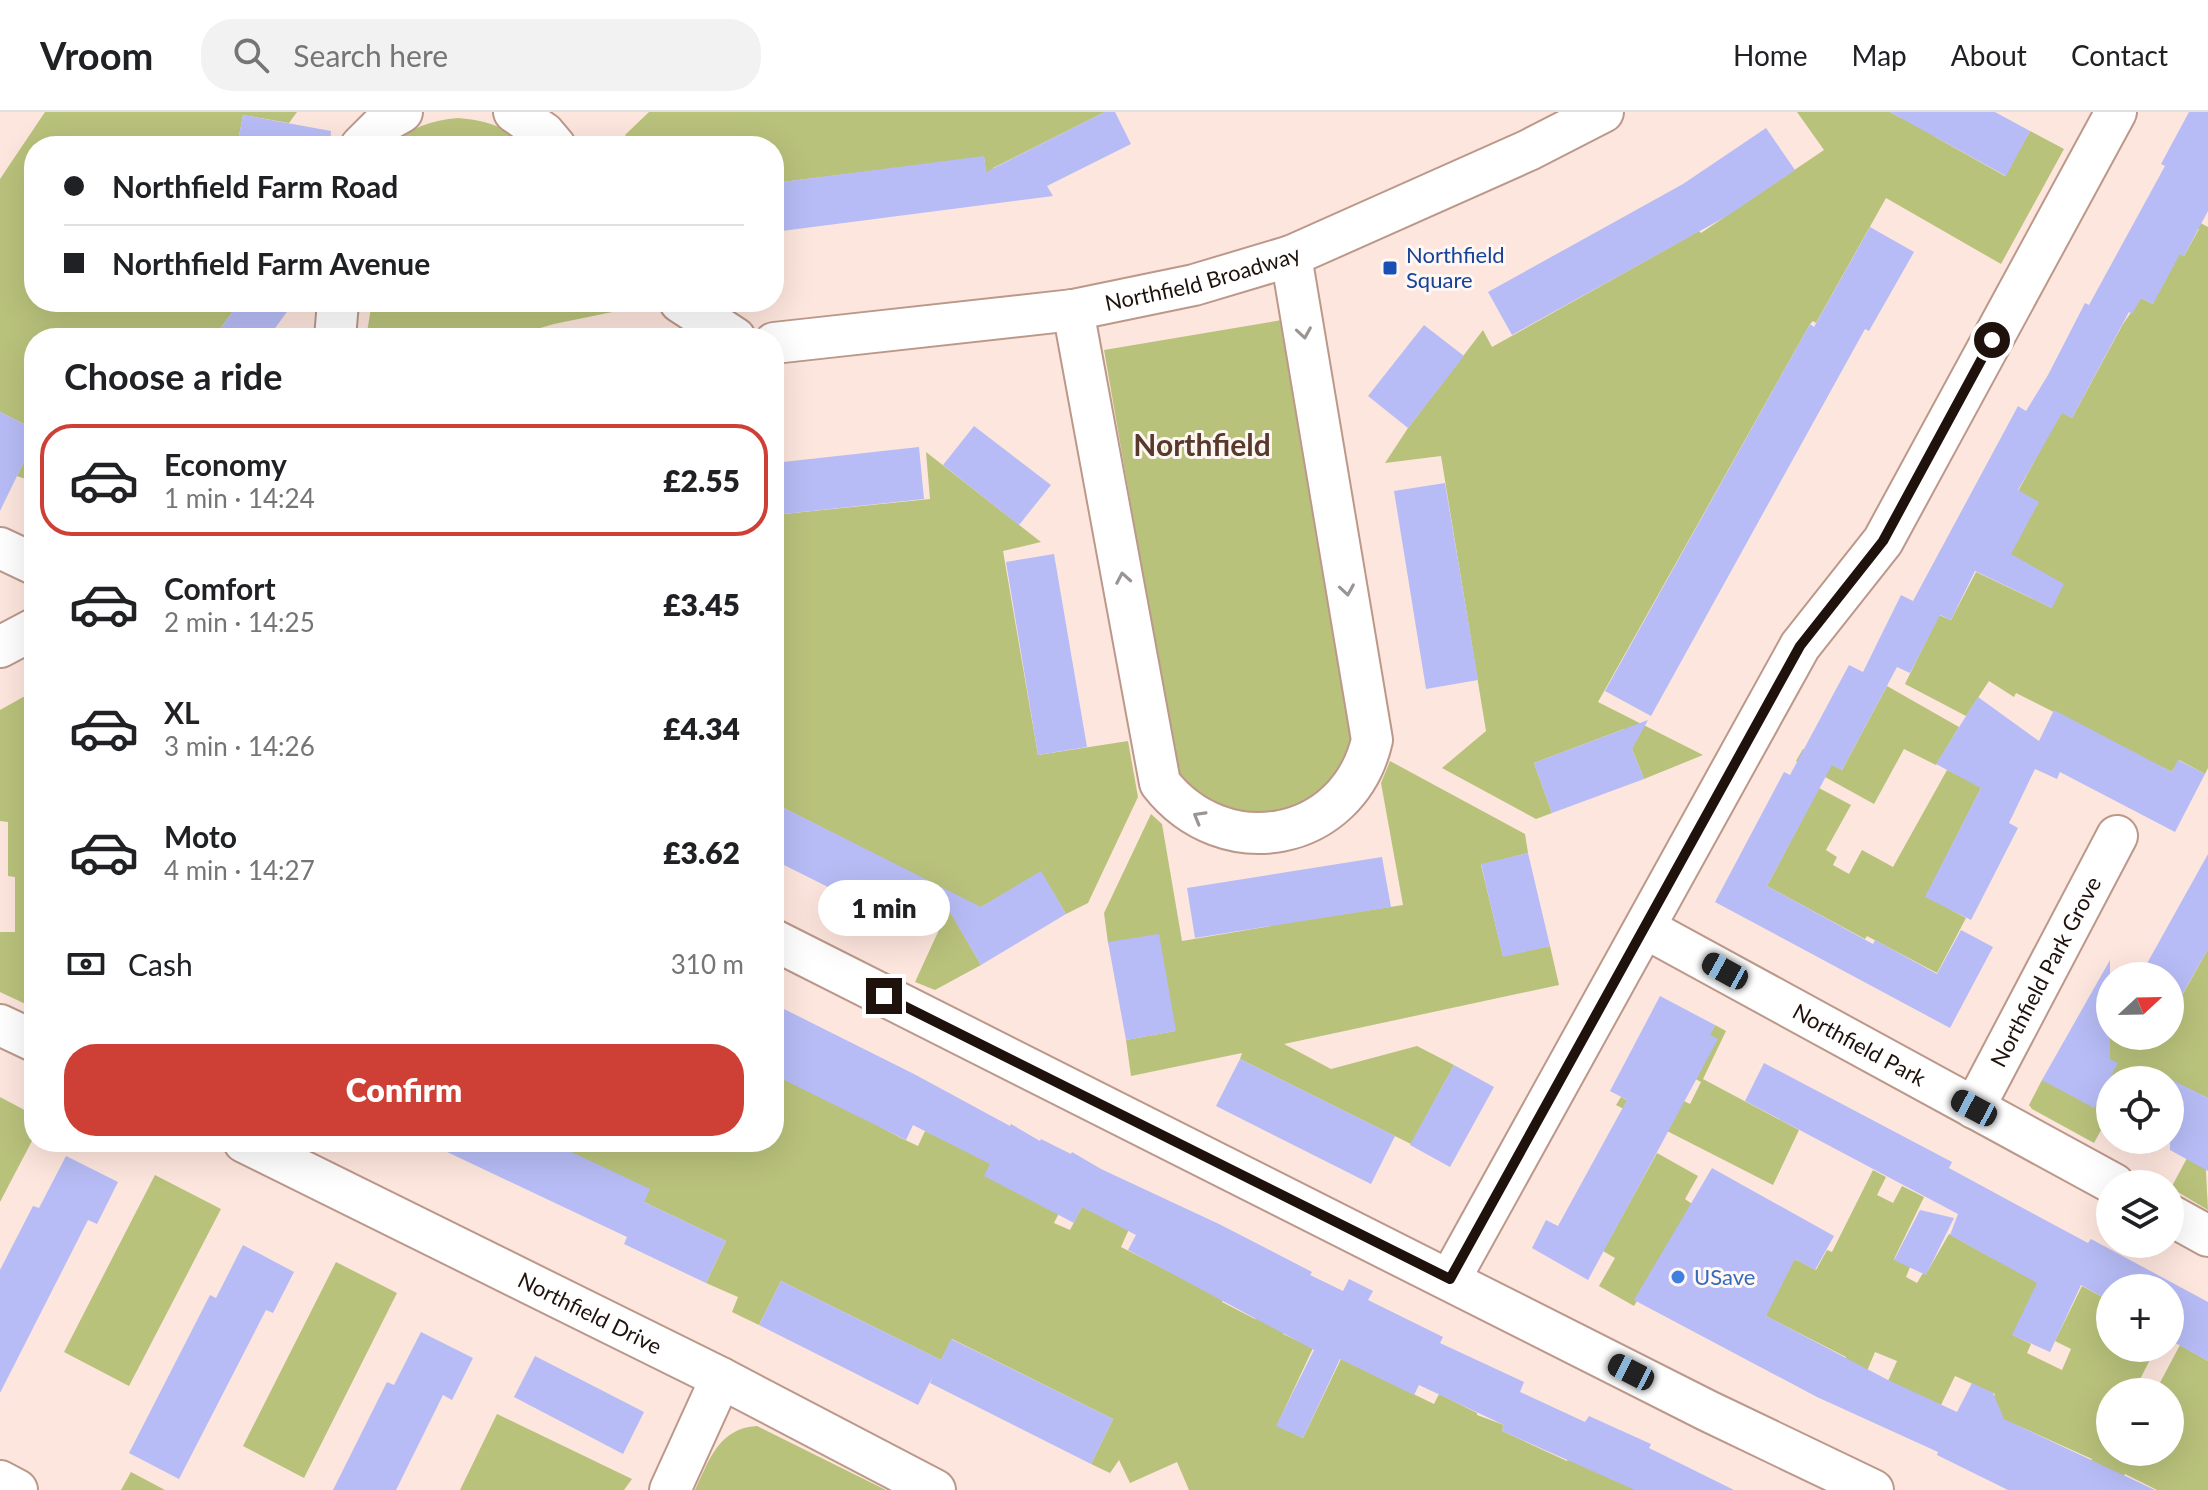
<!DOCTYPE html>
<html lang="en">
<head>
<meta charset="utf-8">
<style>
	body { margin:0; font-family:Lato,sans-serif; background:#f2f2f2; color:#202124; height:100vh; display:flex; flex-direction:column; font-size:30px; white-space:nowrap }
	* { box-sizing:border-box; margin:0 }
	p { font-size:26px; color:#757577 }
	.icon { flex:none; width:44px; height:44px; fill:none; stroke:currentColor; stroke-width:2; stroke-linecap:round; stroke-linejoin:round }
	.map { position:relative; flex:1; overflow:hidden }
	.sheet { position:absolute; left:24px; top:216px; width:760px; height:824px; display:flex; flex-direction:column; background:#fff; border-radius:32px; box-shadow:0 8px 32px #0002 }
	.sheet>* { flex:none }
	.guide { position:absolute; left:24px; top:24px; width:760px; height:176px; border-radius:32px; box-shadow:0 8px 32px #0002; display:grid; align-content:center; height:176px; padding:0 40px; background:#fff }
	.needle { width:52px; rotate:68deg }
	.controls { position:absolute; left:2096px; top:850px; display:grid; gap:16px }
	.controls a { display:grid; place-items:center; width:88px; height:88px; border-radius:50%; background:#fff; box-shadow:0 8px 32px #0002; font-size:40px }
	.end { position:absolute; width:36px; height:36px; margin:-18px; border:10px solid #1f120d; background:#fff; box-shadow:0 0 0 4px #fff }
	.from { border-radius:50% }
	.bubble { position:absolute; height:56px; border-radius:28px; background:#fff; box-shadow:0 8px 32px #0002; font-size:26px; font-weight:800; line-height:56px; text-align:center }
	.car { position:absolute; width:24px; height:48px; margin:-24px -12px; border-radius:10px; box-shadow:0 0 6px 2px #0007; background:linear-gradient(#222 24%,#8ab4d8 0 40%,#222 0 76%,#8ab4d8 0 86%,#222 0) }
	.guide b { display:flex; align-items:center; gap:28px; height:76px; font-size:30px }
	.guide b+b { border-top:2px solid #e0e0e0 }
	.guide i { width:20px; height:20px; background:#202124 }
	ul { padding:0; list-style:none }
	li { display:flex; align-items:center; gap:24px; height:112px; margin:0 16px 12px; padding:0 24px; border:4px solid transparent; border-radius:32px }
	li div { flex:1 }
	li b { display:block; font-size:30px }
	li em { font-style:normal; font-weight:800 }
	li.on { border-color:#ce4035 }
	li>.icon { width:72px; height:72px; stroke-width:1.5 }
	h2 { padding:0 40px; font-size:36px; line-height:96px }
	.pay { display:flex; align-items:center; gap:20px; height:88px; padding:0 40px; font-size:30px }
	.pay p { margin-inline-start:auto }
	.cta { display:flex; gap:16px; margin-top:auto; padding:16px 40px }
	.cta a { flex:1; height:92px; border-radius:32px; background:#ce4035; color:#fff; font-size:32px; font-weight:800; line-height:92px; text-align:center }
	header { display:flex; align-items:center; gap:48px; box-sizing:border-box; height:112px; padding:0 40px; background:#fff; border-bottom:2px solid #e0e0e0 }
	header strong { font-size:38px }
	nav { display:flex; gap:44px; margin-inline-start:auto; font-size:28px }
	.search { width:560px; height:72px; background:#f2f2f2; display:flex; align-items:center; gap:20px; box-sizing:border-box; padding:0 28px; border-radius:32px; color:#757577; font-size:30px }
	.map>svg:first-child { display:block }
	.green { fill:#b9c27b }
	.building { fill:#b7bcf6 }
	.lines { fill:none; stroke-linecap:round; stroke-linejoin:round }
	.minor-casing { stroke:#bc988a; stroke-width:44 }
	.minor { stroke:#fff; stroke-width:40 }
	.oneway { stroke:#9a9492 }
	.route { stroke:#1f120d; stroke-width:10 }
	.transit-dot { fill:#1a4fb4; stroke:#fff7f4; stroke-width:3 }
	.shop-dot { fill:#3f7fe0; stroke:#fff7f4; stroke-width:3 }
	.labels { text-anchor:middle; stroke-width:6; stroke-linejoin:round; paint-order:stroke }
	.transit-label { font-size:22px; fill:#164399; stroke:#fff7f4; text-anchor:start }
	.street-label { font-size:22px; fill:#1f120d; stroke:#fff7f4 }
	.shop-label { font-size:22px; fill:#366cbe; stroke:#fff7f4; text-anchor:start }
	.district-label { font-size:30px; font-weight:bold; fill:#583a2d; stroke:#fff7f4 }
</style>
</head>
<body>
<header>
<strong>Vroom</strong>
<div class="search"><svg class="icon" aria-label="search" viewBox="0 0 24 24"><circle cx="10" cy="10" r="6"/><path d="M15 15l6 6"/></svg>Search here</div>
<nav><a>Home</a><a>Map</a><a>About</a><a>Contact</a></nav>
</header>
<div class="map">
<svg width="2208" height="1378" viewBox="0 0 2208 1378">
	<rect width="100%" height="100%" fill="#fde6dd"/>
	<path class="green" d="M45 0H297L289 11 243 3 237 34H34V190H240L213 226H34V317L0 300V67Z
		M649 0H1105L993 56 996 78 1003 89 990 92 984 45 774 71V34H624L629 28 625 23Z
		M1797 0H1890L1901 6 1904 2 1937 26 2005 64 2030 19 2064 37 2001 152 1886 86 1816 211 1813 209 1810 212 1598 590 1703 643 1644 667 1624 617 1534 651 1552 701 1536 707 1442 656 1486 619 1441 344 1385 351 1408 316 1483 218 1492 235 1699 119 1701 121 1824 38Z
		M458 6C484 8 509 15 528 34H390C409 16 432 8 458 6Z
		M2186 103 2208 115V656L2205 662 2179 648 2172 660 2016 581 2014 585 1989 569 1966 604 1905 572 1939 503 1951 508 1976 460 2052 496 1990 431 2061 300 2072 306 2123 212 2141 186 2153 192 2168 135 2184 144 2199 117 2184 108Z
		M372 190H661L554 212 505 226H366Z
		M1282 208 1358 628 1325 682 1265 705 1217 695 1188 673 1177 659 1104 238Z
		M34 329V370L17 364Z
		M926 340 1041 430 1003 439 1038 643 1128 629 1138 685 1088 791 1066 802 1041 760 956 810 981 853 935 878 915 870 955 783 774 691V403L930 387Z
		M1887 574 1959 615 1936 653 1904 637 1874 692 1796 649 1803 637 1842 658Z
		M34 579V896L0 880V820H15V765L8 764V710L0 709V598Z
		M1390 649 1525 722 1528 741 1481 753 1503 844 1550 834 1559 873 1284 932 1331 957 1417 934 1454 953 1411 1032 1240 947 1242 941 1131 964 1126 928 1175 919 1108 831 1104 801 1151 702 1162 712 1182 829 1271 814V808L1312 807 1403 793 1381 671Z
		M1947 658 1982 674 1926 784 1966 806 1937 861 1867 824 1865 827 1852 820 1767 774 1819 676 1851 693 1826 738 1837 745 1833 753 1849 762 1862 738 1893 755Z
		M2208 837V986L2170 968H2150L2133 959 2128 968H2110V1002L2094 1031 2032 997 2029 993 2042 968 2090 949 2110 924H2170V905Z
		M1715 913 1726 919 1703 967 1799 1018 1773 1073 1616 993 1621 985 1671 1012 1684 989 1690 992 1701 970 1677 957 1695 951Z
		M774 948C821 978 867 1011 918 1034L925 1019 1066 1087 1054 1111 1070 1118 1082 1095 1129 1117 1121 1135 1223 1187 1222 1190 1255 1207H1290L1283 1222 1313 1236 1277 1313 1303 1326 1341 1247 1434 1292 1439 1282 1477 1301V1303L1504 1313 1502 1319 1567 1349 1569 1346 1642 1378H1189L1177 1350 1130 1371 1119 1348 1110 1361 1091 1352 1113 1307 952 1227 941 1248 781 1169 759 1213 732 1200 738 1185 706 1171 726 1129 644 1090 550 1030H774Z
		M0 985 34 1003V1025L0 1090Z
		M2208 1007 2206 1060 2208 1098 2171 1076Z
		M1657 1041 1698 1064 1685 1087 1692 1092 1634 1194 1599 1174 1615 1146 1603 1139Z
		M1873 1058 1886 1065 1877 1083 1893 1091 1902 1074 1924 1085 1894 1147 1910 1155 1906 1165 1917 1171 1923 1161 1926 1162 1949 1122 1990 1145 2046 1153 2013 1223 2031 1232 2027 1241 2062 1258 2071 1237 2055 1229 2082 1174 2110 1189V1236H2156L2135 1277 2139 1280H2110V1340H2170V1280H2155L2180 1233 2208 1249V1378H2157L2125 1362 2117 1377 2085 1361 2092 1347 2019 1314 1983 1309 1995 1282 1955 1264 1941 1293 1888 1269 1897 1249 1875 1240 1867 1259 1845 1248 1846 1245 1766 1204 1789 1144 1816 1158 1827 1138 1832 1140Z
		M155 1063 221 1097 129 1274 64 1240Z
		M336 1150 397 1181 304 1366 243 1334Z
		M497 1302 632 1367 624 1378H460Z
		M757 1314 886 1378H695C709 1348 719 1316 757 1314Z
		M131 1360 165 1378H121Z"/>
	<path class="building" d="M1105 0H1115L1131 32 1047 74 1053 84 774 120V71L984 44 986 60Z
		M1890 0H1995L2030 19 2006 64Z
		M2189 0H2208V99L2184 144 2180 142 2153 192 2141 186 2132 202 2129 200 2072 306 2062 301 2018 378 2039 390 2011 442 2064 472 2052 496 1975 459 1951 508 1940 503 1910 561 1897 555 1842 658 1832 653 1767 774 1873 832 1875 828 1937 862 1961 818 1993 835 1950 916 1715 790 1784 660 1790 663 1849 553 1863 560 1901 483 1913 489 2018 294 2026 299 2048 263 2085 191 2089 193 2165 54 2161 52Z
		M243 3 331 19 330 34H237Z
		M1766 16 1795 58 1727 104 1512 223 1488 180 1683 72Z
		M1870 115 1914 140 1869 219 1865 217 1651 604 1605 579 1810 212 1814 215Z
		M240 190H294L268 226H213Z
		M1424 213 1464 244 1408 316 1368 284Z
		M0 300 34 317V329L0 399Z
		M974 314 1051 373 1019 413 943 353Z
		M919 335 924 387 774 403V351Z
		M1445 371 1478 568 1426 577 1394 379Z
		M1054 442 1087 635 1038 643 1006 450Z
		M1978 585 2039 629 2054 598 2172 660 2178 648 2205 662 2175 720 2060 660 2057 667 2035 657 2009 711 2018 716 1971 808 1925 785 1981 676 1936 652Z
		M1648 608 1632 637 1644 667 1552 701 1534 651Z
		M774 691 981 795 1041 759 1066 802 981 853 941 785 922 822 774 748Z
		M1528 741 1550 834 1503 845 1481 752Z
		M2208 742V837L2170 904V864H2140Z
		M1382 745 1391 795 1195 826 1187 776Z
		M1159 822 1176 919 1126 928 1108 830Z
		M2110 848V947L2118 951 2094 996 2042 968Z
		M1660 884 1715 913 1710 923 1718 927 1588 1168 1532 1136 1546 1108 1558 1114 1627 988 1610 979Z
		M774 892 914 962 1010 1014 1011 1012 1040 1029 1041 1027 1071 1042 1072 1040 1101 1057 1219 1112 1312 1160 1310 1163 1343 1179 1349 1167 1373 1179 1368 1188 1443 1225 1440 1231 1524 1270 1520 1280 1585 1310 1589 1304 1651 1332 1649 1336 1734 1378H1635L1502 1319 1504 1313 1419 1273 1414 1283 1340 1247 1303 1326 1276 1314 1314 1238 1128 1138 1136 1123 1082 1095 1074 1111 984 1064 990 1052 913 1013 906 1028 774 963Z
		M1240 947 1395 1024 1371 1072 1216 994Z
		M1764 951 1952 1050 1949 1056 2019 1094 2088 1131 2091 1127 2208 1190V1249L2170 1228V1176H2110V1189L2081 1173 2050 1240 2012 1223 2037 1171 1950 1123 1958 1102 1745 989Z
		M1454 953 1494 975 1450 1055 1410 1033Z
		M2170 967 2208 986V1059L2170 1038Z
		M426 1030H550L650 1077 644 1090 726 1129 706 1171 624 1132 627 1125Z
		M66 1044 118 1070 97 1112 88 1108 0 1281V1158L33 1094 39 1096Z
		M1712 1056 1834 1124 1815 1158 1795 1147 1766 1204 1888 1268 1957 1300 1972 1271 1993 1281 2004 1307 2155 1378H2008L1937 1343 1938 1340 1817 1285 1634 1188Z
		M1920 1098 1954 1106 1926 1163 1894 1148Z
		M243 1133 294 1160 273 1201 266 1198 179 1367 129 1341 210 1183 216 1186Z
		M781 1169 941 1248 951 1227 1113 1307 1091 1352 930 1271 933 1264 918 1293 759 1213Z
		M421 1220 473 1246 452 1288 443 1283 396 1378H333L387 1270 394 1273Z
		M535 1244 644 1300 623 1342 514 1285Z"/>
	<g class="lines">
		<defs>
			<g id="minor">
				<path d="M514 0 544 21 555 34"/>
				<path d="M361 34 386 9 402 0"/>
				<path d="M680 190 735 226"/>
				<path d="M1073 198 1160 671C1224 753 1348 731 1372 628L1291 144"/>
				<path d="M335 226 338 190"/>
				<path id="s1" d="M774 231 1073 198 1194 173 1291 144 1529 38 1603 0"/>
				<path d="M0 436 34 452"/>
				<path d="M0 535 34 517"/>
				<path id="s2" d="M1645 816 2114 1072"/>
				<path d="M774 828 1708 1299 1873 1378"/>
				<path d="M0 913 34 929"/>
				<path id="s3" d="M1974 996 2117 724"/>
				<path id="s4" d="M244 1030 721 1266 935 1378"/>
				<path d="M2170 1103 2208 1124"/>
				<path d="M1450 1167 1800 534 1883 429 2116 0"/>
				<path d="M0 1369 17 1378"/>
				<path d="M670 1378 721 1266"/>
			</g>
		</defs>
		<use href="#minor" class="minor-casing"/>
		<use href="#minor" class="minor"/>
	</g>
	<defs><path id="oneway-chevron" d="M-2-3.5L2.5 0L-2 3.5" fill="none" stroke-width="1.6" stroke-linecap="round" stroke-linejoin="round" transform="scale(2)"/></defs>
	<g class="oneway">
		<use href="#oneway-chevron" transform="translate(1304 221) rotate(81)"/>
		<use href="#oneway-chevron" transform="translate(1123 466) rotate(-100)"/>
		<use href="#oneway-chevron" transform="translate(1347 478) rotate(81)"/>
		<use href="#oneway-chevron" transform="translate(1199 705) rotate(-150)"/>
	</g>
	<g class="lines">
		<path class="route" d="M884 884 1450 1167 1800 534 1883 429 1992 228"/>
	</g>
	<rect class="transit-dot" x="1382" y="148" width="16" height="16" rx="4"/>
	<circle class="shop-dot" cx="1678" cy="1165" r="8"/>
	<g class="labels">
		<g class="transit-label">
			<text x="1406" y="151">Northfield<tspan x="1406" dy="25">Square</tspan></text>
		</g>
		<g class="street-label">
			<text dy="8" stroke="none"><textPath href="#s1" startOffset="434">Northfield Broadway</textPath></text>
			<text dy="8" stroke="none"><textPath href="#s3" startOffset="154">Northfield Park Grove</textPath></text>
			<text dy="8" stroke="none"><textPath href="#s2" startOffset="244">Northfield Park</textPath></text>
			<text dy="8" stroke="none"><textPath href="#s4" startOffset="386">Northfield Drive</textPath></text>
		</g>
		<g class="shop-label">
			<text x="1694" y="1173">USave</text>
		</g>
		<g class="district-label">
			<text x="1202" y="344">Northfield</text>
		</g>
	</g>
</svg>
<div class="controls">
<a><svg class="needle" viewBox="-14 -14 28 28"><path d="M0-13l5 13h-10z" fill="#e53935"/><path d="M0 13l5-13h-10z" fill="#757577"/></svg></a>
<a><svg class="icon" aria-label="locate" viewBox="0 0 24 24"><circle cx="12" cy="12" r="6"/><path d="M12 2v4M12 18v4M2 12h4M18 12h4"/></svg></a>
<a><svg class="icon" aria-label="layers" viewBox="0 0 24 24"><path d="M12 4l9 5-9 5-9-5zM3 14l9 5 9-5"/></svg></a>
<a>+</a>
<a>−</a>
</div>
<i class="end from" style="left:1992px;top:228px"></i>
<i class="end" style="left:884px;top:884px"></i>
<div class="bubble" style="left:818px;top:768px;width:132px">1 min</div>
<i class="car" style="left:1725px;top:859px;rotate:299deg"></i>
<i class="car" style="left:1974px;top:996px;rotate:298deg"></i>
<i class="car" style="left:1631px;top:1260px;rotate:297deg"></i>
<div class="guide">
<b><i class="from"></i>Northfield Farm Road</b>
<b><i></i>Northfield Farm Avenue</b>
</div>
<section class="sheet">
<h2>Choose a ride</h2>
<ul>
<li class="on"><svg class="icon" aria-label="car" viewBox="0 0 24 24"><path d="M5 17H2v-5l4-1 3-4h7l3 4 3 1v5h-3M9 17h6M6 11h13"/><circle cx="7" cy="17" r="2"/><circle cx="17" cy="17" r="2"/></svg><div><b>Economy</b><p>1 min · 14:24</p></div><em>£2.55</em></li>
<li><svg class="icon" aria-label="car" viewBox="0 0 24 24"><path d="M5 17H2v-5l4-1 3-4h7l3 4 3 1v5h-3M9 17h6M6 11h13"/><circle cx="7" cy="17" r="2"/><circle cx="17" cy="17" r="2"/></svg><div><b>Comfort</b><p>2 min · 14:25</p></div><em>£3.45</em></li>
<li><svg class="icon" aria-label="car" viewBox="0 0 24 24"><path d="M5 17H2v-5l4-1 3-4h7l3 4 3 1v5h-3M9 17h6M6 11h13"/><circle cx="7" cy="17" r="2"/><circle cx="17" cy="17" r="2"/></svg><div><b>XL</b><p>3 min · 14:26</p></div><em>£4.34</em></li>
<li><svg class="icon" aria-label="car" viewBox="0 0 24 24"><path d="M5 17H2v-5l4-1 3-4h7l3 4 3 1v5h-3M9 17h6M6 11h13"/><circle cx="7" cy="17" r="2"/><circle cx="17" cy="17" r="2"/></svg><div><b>Moto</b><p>4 min · 14:27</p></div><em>£3.62</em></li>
</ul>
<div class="pay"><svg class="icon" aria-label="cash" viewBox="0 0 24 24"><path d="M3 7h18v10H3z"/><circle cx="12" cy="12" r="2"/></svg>Cash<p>310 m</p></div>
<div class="cta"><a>Confirm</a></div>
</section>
</div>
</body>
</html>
